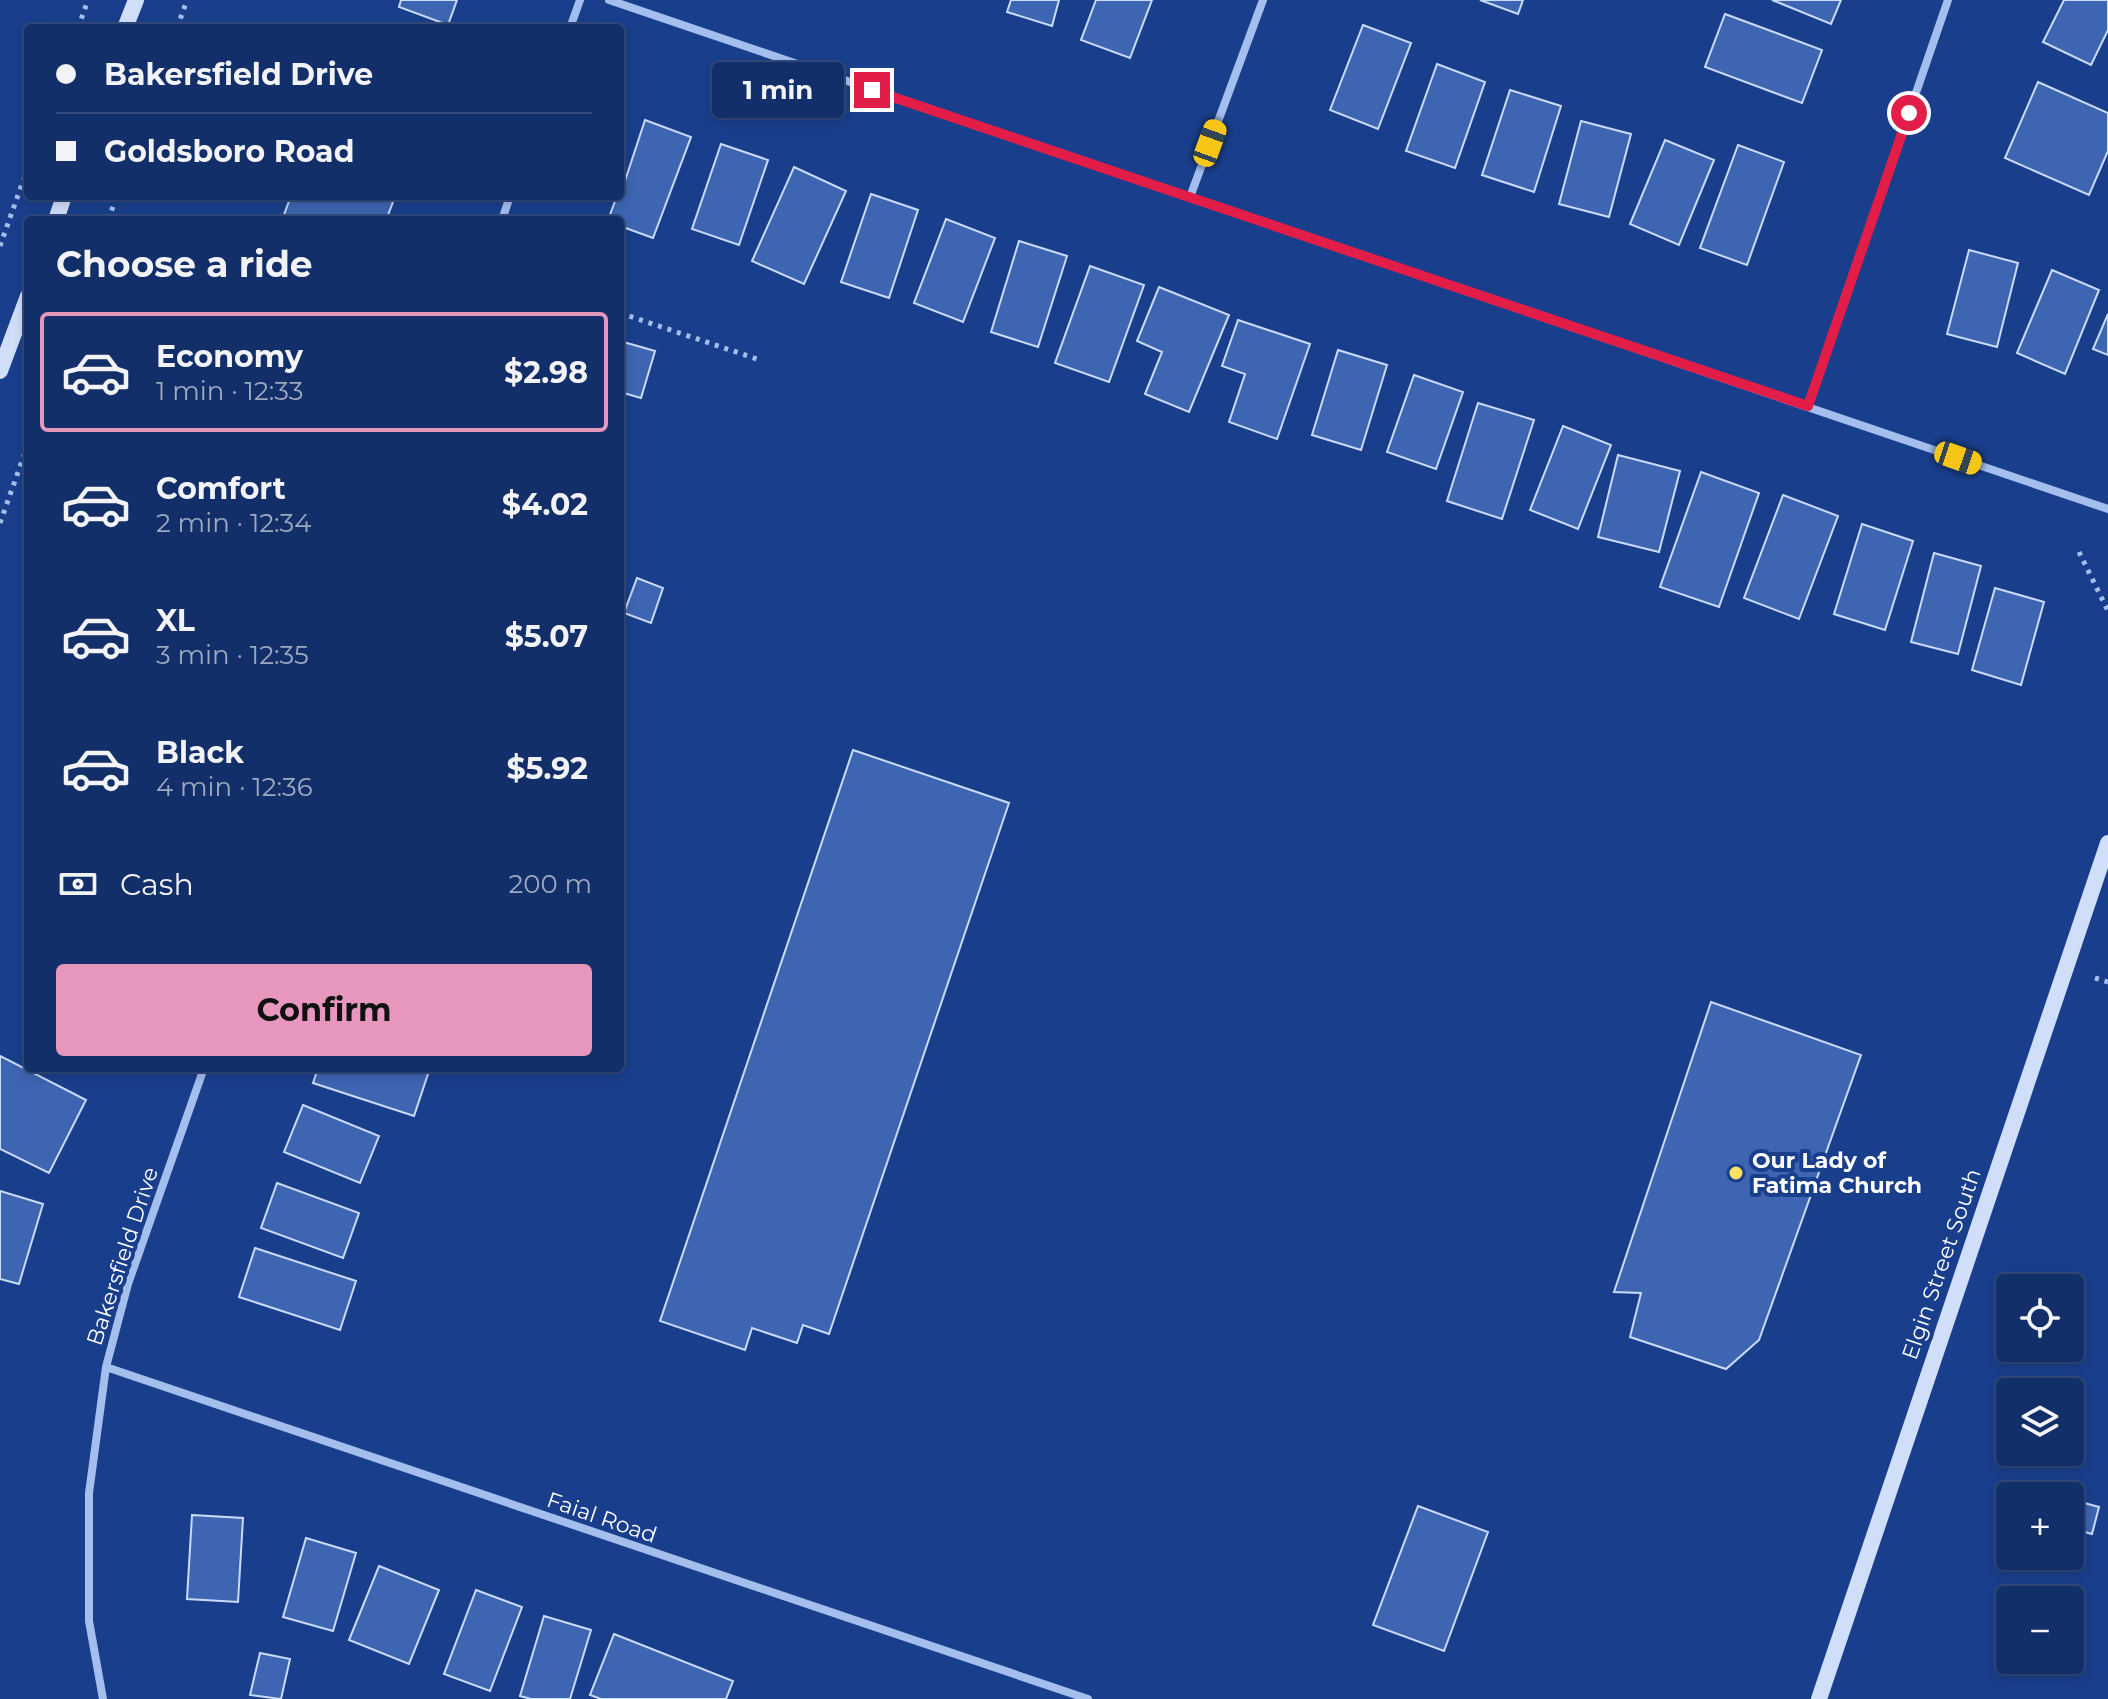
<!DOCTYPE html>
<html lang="en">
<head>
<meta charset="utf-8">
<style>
	body { margin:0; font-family:Montserrat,sans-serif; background:#203b71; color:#f1f3f6; height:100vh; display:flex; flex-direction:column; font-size:30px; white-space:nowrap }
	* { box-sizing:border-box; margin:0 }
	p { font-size:26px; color:#9da9c0 }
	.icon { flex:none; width:44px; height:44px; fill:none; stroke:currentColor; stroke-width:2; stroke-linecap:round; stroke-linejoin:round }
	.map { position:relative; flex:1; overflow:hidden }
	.drawer { position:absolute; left:24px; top:216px; width:600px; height:856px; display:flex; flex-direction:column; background:#132f69; border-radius:8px; box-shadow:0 4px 12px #0003,0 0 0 2px #324a7d }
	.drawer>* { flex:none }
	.guide { position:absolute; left:24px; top:24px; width:600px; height:176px; border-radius:8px; box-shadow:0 4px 12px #0003,0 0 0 2px #324a7d; display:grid; align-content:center; height:176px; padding:0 32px; background:#132f69 }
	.tools { position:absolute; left:1996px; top:1274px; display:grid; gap:16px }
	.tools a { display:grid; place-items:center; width:88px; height:88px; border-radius:8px; background:#132f69; box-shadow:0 4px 12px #0003,0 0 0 2px #324a7d; font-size:40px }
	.end { position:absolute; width:36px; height:36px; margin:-18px; border:10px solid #e11d48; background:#fff; box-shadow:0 0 0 4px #fff }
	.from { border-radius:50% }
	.bubble { position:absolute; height:56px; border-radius:8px; background:#132f69; box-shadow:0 4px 12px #0003,0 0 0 2px #324a7d; font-size:26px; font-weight:700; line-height:56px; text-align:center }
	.car { position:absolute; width:24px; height:48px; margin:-24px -12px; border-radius:10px; box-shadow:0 0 6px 2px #0007; background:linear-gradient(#f5c518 24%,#345 0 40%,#f5c518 0 76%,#345 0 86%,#f5c518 0) }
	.guide b { display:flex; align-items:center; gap:28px; height:76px; font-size:30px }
	.guide b+b { border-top:2px solid #324a7d }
	.guide i { width:20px; height:20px; background:#f1f3f6 }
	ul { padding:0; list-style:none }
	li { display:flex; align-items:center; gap:24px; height:120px; margin:0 16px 12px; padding:0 16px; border:4px solid transparent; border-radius:8px }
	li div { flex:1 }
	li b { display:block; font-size:30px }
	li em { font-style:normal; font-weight:700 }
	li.on { border-color:#e797bd }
	li>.icon { width:72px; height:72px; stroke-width:1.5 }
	h2 { padding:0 32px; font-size:36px; line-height:96px }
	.pay { display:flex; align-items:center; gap:20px; height:88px; padding:0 32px; font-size:30px }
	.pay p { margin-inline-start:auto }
	.primary-button { display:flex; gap:16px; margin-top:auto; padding:16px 32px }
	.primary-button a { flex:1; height:92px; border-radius:8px; background:#e797bd; color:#111; font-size:32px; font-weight:700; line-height:92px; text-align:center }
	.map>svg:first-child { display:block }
	.building { fill:#3e65b2; stroke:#cadbfa; stroke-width:2 }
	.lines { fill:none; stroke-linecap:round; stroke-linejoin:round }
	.path { stroke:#a4beee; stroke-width:5; stroke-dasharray:4 6; stroke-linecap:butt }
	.street { stroke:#a4beee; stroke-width:8 }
	.secondary { stroke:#d1defa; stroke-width:16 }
	.route { stroke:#e11d48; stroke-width:10 }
	.poi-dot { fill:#ffe261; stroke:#193f8c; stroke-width:3 }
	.labels { text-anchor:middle; stroke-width:8; stroke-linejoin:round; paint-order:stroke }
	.poi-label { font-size:22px; font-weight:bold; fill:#fff; stroke:#193f8c; text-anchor:start }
	.street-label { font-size:22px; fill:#fff; stroke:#193f8c }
</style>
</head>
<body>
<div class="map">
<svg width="2108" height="1699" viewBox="0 0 2108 1699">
	<rect width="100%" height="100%" fill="#193f8c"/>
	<path class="building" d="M401 0H457L448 25 399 7Z
		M1011 0H1059L1052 26 1007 12Z
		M1096 0H1152L1130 58 1081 40Z
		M1480 0H1523L1518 14Z
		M1772 0H1841L1831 24Z
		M2064 0H2108V30L2091 65 2043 42Z
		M1725 14 1822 50 1802 103 1705 67Z
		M1363 25 1411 43 1378 129 1330 110Z
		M1437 64 1485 82 1455 168 1406 151Z
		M2038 82 2108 113V151L2089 195 2005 158Z
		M1510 90 1561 106 1534 192 1482 175Z
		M645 120 691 137 653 238 620 226V220H608L617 196H620Z
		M1581 121 1631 134 1609 217 1559 204Z
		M1665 140 1714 160 1679 245 1630 224Z
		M721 144 768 160 739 245 692 229Z
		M1738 145 1784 162 1747 265 1700 248Z
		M794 167 846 191 804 284 752 261Z
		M871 194 918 210 889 298 841 282Z
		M291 196H378L393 202 386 220H282Z
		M946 219 995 238 963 322 914 303Z
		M1019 241 1067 256 1038 347 991 332Z
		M1969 250 2018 263 1997 347 1947 334Z
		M1090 266 1144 285 1109 382 1055 363Z
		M2052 270 2099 290 2065 374 2017 353Z
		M1159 287 1229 315 1189 412 1145 394 1162 352 1137 341Z
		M2108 314V355L2093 349Z
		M1238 320 1310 344 1277 439 1229 422 1245 374 1222 366Z
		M620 341 655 351 641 398 620 392Z
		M1338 350 1387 365 1361 450 1312 435Z
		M1414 375 1463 392 1436 469 1387 452Z
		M1478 403 1534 420 1502 519 1447 501Z
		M1563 426 1611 445 1578 529 1530 510Z
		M1618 455 1680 471 1659 552 1598 537Z
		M1701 472 1759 493 1719 607 1660 587Z
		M1783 495 1838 516 1799 619 1744 598Z
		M1862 524 1913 541 1885 630 1834 614Z
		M1934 553 1981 566 1958 654 1911 642Z
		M637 578 663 588 651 623 624 613Z
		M1995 588 2044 602 2021 685 1972 670Z
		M853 750 1009 803 829 1334 803 1325 797 1343 752 1328 745 1350 660 1321Z
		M1711 1002 1861 1055 1759 1340 1726 1369 1630 1337 1641 1293 1614 1292Z
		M0 1056 86 1100 49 1173 0 1149Z
		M318 1068H430L414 1116 313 1083Z
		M303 1105 379 1136 360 1183 284 1152Z
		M277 1183 359 1213 343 1258 261 1228Z
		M0 1191 43 1204 19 1284 0 1279Z
		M255 1248 356 1281 340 1330 239 1297Z
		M2070 1499 2099 1507 2092 1534 2070 1528Z
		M1418 1506 1488 1532 1444 1651 1373 1625Z
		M192 1515 243 1518 238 1602 187 1599Z
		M306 1538 356 1553 333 1631 283 1617Z
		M379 1566 439 1590 409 1664 349 1640Z
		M476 1590 522 1607 490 1691 444 1674Z
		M544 1616 591 1630 570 1699H531L520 1696Z
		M614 1634 733 1681 726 1699H601L590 1695Z
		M260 1653 290 1659 281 1699 250 1695Z"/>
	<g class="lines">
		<path class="path" d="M78 28 88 0
			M177 28 187 0
			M108 220 117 196
			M0 246 28 167
			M620 313 757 359
			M0 523 28 444
			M2079 552 2108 611
			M2095 978 2108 982"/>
		<path class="street" d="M609 0 2108 509
			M570 28 580 0
			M1190 197 1263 0
			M502 220 510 196
			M1808 406 1948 0
			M106 1367 1088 1699
			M103 1699 89 1621V1493L106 1367 128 1284 204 1068"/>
		<path class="secondary" d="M125 28 136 0
			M56 220 64 196
			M0 371 28 296
			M1819 1699 2108 843"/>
	</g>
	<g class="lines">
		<path class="route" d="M872 90 1808 406 1909 113"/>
	</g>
	<circle class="poi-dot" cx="1736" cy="1173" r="8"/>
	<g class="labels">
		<g class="poi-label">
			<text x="1752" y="1168">Our Lady of<tspan x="1752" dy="25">Fatima Church</tspan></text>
		</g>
		<g class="street-label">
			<text transform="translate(122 1256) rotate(-72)" y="8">Bakersfield Drive</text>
			<text transform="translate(1941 1264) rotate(-71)" y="8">Elgin Street South</text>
			<text transform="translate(602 1517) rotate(19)" y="8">Faial Road</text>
		</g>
	</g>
</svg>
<div class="tools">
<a><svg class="icon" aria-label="locate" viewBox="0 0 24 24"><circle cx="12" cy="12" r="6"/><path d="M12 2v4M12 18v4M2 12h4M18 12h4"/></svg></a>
<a><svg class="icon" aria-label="layers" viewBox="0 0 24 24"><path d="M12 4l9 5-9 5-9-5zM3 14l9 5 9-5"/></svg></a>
<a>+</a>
<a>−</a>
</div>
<i class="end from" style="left:1909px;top:113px"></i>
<i class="end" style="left:872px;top:90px"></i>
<div class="bubble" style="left:712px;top:62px;width:132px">1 min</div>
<i class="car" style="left:1210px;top:143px;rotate:20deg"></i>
<i class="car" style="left:1958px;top:458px;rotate:109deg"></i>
<div class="guide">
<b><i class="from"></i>Bakersfield Drive</b>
<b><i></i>Goldsboro Road</b>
</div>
<section class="drawer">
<h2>Choose a ride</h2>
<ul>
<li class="on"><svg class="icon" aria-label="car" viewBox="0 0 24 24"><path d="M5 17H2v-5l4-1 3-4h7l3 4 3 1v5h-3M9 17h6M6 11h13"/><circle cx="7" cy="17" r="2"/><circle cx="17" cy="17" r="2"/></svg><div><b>Economy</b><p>1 min · 12:33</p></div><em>$2.98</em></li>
<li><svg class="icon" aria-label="car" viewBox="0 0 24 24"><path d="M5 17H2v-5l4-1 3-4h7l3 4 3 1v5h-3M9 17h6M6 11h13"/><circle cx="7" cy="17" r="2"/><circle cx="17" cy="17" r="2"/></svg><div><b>Comfort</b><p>2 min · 12:34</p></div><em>$4.02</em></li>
<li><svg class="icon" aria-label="car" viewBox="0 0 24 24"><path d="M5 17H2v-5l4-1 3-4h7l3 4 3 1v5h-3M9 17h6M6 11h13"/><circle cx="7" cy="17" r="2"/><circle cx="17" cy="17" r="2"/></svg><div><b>XL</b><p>3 min · 12:35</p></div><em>$5.07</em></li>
<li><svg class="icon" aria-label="car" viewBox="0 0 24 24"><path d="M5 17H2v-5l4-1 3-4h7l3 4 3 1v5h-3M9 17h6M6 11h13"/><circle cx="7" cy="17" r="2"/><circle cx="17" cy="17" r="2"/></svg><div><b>Black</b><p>4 min · 12:36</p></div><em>$5.92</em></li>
</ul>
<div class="pay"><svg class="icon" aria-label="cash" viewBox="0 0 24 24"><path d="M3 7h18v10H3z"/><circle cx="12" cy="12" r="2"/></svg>Cash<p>200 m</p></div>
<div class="primary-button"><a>Confirm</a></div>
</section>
</div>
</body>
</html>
